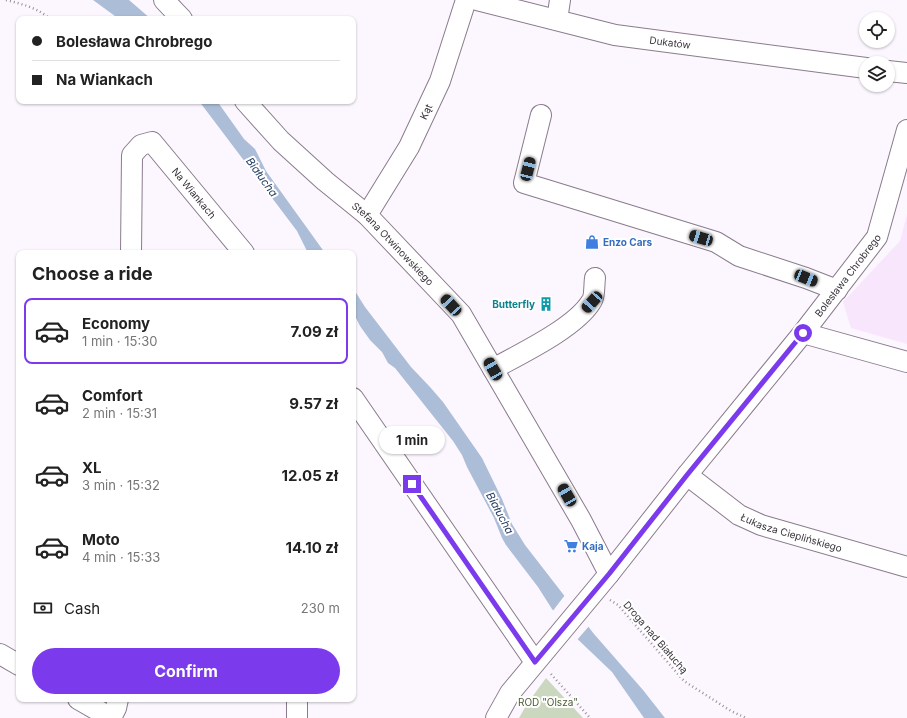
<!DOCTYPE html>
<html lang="en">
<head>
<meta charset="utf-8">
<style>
	body { margin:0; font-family:Inter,sans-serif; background:#f6f6f6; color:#222; height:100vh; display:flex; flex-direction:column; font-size:15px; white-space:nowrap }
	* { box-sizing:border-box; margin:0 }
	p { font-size:13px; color:#767676 }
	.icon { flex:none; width:22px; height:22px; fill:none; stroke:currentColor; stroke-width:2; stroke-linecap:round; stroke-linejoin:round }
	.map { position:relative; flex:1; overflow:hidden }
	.drawer { position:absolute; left:16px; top:250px; width:340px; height:452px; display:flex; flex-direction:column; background:#fff; border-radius:8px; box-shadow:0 1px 3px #0004 }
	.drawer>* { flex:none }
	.banner { position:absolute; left:16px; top:16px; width:340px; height:88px; border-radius:8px; box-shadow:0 1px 3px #0004; display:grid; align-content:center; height:88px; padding:0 16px; background:#fff }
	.controls { position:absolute; left:859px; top:12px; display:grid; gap:8px }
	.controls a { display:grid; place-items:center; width:36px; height:36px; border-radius:50%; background:#fff; box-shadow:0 1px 3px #0004; font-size:20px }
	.end { position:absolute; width:18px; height:18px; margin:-9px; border:5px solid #7c3aed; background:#fff; box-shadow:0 0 0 2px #fff }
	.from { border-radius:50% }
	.bubble { position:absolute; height:28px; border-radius:14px; background:#fff; box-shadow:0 1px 3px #0004; font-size:13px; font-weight:700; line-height:28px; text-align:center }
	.car { position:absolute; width:12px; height:24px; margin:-12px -6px; border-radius:5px; box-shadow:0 0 3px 1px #0007; background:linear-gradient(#222 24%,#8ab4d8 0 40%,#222 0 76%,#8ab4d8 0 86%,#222 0) }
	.banner b { display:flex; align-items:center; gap:14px; height:38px; font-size:15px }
	.banner b+b { border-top:1px solid #e0e0e0 }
	.banner i { width:10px; height:10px; background:#222 }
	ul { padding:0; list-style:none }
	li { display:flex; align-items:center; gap:12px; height:66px; margin:0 8px 6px; padding:0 8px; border:2px solid transparent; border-radius:8px }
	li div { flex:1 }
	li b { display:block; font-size:15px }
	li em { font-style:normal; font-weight:700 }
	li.on { border-color:#7c3aed }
	li>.icon { width:36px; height:36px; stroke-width:1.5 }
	h2 { padding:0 16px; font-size:18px; line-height:48px }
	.pay { display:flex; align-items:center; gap:10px; height:44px; padding:0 16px; font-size:15px }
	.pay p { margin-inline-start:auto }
	.cta { display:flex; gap:8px; margin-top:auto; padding:8px 16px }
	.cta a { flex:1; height:46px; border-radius:24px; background:#7c3aed; color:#fff; font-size:16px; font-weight:700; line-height:46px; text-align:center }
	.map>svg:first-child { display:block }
	.built { fill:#f8e7fc }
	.green { fill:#ccd7c0 }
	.water { fill:#acbdd7 }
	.pier { fill:#fcf6fe }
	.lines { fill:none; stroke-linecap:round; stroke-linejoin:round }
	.minor-casing { stroke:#8a7b8d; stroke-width:22 }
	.path { stroke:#979199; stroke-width:2.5; stroke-dasharray:1 3; stroke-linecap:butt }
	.minor { stroke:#fff; stroke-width:20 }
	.route { stroke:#7c3aed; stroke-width:5 }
	.labels { text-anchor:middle; stroke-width:4; stroke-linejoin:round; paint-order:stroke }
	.street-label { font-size:10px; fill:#3a343c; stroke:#fff }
	.shop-label { font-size:10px; font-weight:bold; fill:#366cbe; stroke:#fff; text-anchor:start }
	.culture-label { font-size:10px; font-weight:bold; fill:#0d838f; stroke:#fff; text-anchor:end }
	.park-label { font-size:10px; fill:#4b5e31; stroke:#fff }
	.water-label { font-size:11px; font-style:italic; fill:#253d63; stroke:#fff }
</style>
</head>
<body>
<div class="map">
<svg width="907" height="718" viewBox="0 0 907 718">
	<rect width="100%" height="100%" fill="#fcf6fe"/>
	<path class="built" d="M907 215V344L851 328 843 302 900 241Z"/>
	<path class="green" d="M546 678 583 718H519L527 704Z"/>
	<path class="water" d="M93 0H129L151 19H119Z
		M199 101H217L244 139 255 149 266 171 325 253H308L297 231Z
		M353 288 365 307 411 367 430 387 443 402 482 458 502 499 512 524 525 545 594 634 643 690 665 718H644L612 672 568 630 552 609 538 587 506 545 502 538 494 518 467 467 462 455 453 441 395 368 388 363 382 352 370 340 360 326 353 312Z"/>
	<path class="pier" d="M565 595 590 625 577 640 567 631 552 612Z"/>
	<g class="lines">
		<defs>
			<g id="minor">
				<path d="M164 0 182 19"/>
				<path id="s1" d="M477 0 615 35 866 68"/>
				<path d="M557 20 560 0"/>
				<path d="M888 71 907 73"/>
				<path id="s2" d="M245 101 281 141 325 181 367 215 461 314 581 520 609 574"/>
				<path d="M541 115 524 183 716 242 739 256 806 278 837 290"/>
				<path id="s3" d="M367 215 409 147 440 81 466 0"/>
				<path id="s4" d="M131 253 132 155 141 145 152 142 244 253"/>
				<path d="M803 333 907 362"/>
				<path d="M493 369C520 354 575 328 591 302 595 297 594 285 595 278"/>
				<path d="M353 398 535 662"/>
				<path id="s5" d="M687 475 739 515 761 525 907 567"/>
				<path d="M0 654 19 665"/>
				<path d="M78 699 111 718"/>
				<path d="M111 718 116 708 118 699"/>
				<path d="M297 718V699"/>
				<path id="s6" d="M496 718 510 693 609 574 687 475 803 333 877 237 907 130"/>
			</g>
		</defs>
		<use href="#minor" class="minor-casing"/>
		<path class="path" d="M6 0C22 4 38 8 50 19
			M610 600 618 605 684 681 731 711 746 718
			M551 674 590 718"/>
		<use href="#minor" class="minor"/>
	</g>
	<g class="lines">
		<path class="route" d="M412 484 535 662 609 574 687 475 803 333"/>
	</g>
	<defs>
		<symbol id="shop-bare" viewBox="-9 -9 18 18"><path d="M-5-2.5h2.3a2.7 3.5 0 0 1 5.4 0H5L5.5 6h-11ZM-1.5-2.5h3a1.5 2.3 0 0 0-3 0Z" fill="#3f7fe0" stroke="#fff" stroke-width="2.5" paint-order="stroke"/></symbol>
		<symbol id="building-bare" viewBox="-9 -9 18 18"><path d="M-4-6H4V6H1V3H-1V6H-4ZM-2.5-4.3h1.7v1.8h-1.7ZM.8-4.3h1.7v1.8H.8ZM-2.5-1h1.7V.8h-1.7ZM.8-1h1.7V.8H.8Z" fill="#0f9aa8" stroke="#fff" stroke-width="2.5" paint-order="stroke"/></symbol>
		<symbol id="supermarket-bare" viewBox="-9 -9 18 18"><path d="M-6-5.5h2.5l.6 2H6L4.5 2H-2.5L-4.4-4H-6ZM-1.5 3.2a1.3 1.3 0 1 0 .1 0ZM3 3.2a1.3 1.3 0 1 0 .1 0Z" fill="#3f7fe0" stroke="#fff" stroke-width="2.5" paint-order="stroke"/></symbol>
	</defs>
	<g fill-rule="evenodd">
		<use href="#shop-bare" x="582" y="232" width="20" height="20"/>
		<use href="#building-bare" x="536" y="294" width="20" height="20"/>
		<use href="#supermarket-bare" x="561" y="536" width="20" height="20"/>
	</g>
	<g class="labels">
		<g class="street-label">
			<text dy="4" stroke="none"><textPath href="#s1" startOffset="198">Dukatów</textPath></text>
			<text dy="4" stroke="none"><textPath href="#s3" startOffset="119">Kąt</textPath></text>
			<text dy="4" stroke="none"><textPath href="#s4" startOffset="189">Na Wiankach</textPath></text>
			<text dy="4" stroke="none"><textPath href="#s2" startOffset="206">Stefana Otwinowskiego</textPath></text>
			<text dy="4" stroke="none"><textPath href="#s6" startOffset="566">Bolesława Chrobrego</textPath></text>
			<text dy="4" stroke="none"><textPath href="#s5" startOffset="121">Łukasza Cieplińskiego</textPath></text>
			<text transform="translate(656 637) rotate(49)" y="4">Droga nad Białuchą</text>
		</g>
		<g class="shop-label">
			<text x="603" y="246">Enzo Cars</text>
			<text x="582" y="550">Kaja</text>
		</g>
		<g class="culture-label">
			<text x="535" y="308">Butterfly</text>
		</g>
		<g class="park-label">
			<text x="548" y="706">ROD "Olsza"</text>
		</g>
		<g class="water-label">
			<text transform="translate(262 177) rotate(54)" y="4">Białucha</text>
			<text transform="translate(500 513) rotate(62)" y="4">Białucha</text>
		</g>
	</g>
</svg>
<div class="controls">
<a><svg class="icon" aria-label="locate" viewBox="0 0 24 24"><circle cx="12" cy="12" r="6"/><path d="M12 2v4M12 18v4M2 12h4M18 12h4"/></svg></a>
<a><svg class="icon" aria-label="layers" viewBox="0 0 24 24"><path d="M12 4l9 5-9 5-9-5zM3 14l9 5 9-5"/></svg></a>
</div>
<i class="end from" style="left:803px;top:333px"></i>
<i class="end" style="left:412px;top:484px"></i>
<div class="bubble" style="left:379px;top:426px;width:66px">1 min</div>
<i class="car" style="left:528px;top:169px;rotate:14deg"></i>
<i class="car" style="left:701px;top:238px;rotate:287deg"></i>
<i class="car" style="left:806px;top:278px;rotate:112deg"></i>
<i class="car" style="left:592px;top:302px;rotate:222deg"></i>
<i class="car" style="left:451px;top:305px;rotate:317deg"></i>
<i class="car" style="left:493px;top:369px;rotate:330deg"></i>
<i class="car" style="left:567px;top:495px;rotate:330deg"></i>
<div class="banner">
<b><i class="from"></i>Bolesława Chrobrego</b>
<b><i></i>Na Wiankach</b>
</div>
<section class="drawer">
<h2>Choose a ride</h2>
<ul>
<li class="on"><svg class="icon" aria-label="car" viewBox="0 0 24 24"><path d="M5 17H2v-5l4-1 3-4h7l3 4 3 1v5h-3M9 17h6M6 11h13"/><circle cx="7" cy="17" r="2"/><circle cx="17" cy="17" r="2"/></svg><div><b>Economy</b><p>1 min · 15:30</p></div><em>7.09 zł</em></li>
<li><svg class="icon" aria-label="car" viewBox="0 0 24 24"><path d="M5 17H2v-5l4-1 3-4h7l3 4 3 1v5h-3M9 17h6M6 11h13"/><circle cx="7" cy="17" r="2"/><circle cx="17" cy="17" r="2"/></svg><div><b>Comfort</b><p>2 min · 15:31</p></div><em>9.57 zł</em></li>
<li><svg class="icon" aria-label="car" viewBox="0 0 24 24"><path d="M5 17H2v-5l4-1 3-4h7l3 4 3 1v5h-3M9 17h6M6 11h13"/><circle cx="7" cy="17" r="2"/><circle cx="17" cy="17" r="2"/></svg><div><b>XL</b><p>3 min · 15:32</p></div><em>12.05 zł</em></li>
<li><svg class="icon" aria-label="car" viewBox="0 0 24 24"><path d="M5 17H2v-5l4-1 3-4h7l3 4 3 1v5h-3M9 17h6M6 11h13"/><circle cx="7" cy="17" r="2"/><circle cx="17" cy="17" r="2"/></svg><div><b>Moto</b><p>4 min · 15:33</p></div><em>14.10 zł</em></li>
</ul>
<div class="pay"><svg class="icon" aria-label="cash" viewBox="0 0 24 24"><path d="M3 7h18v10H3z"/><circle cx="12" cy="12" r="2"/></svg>Cash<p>230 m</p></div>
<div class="cta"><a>Confirm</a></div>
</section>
</div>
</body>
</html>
